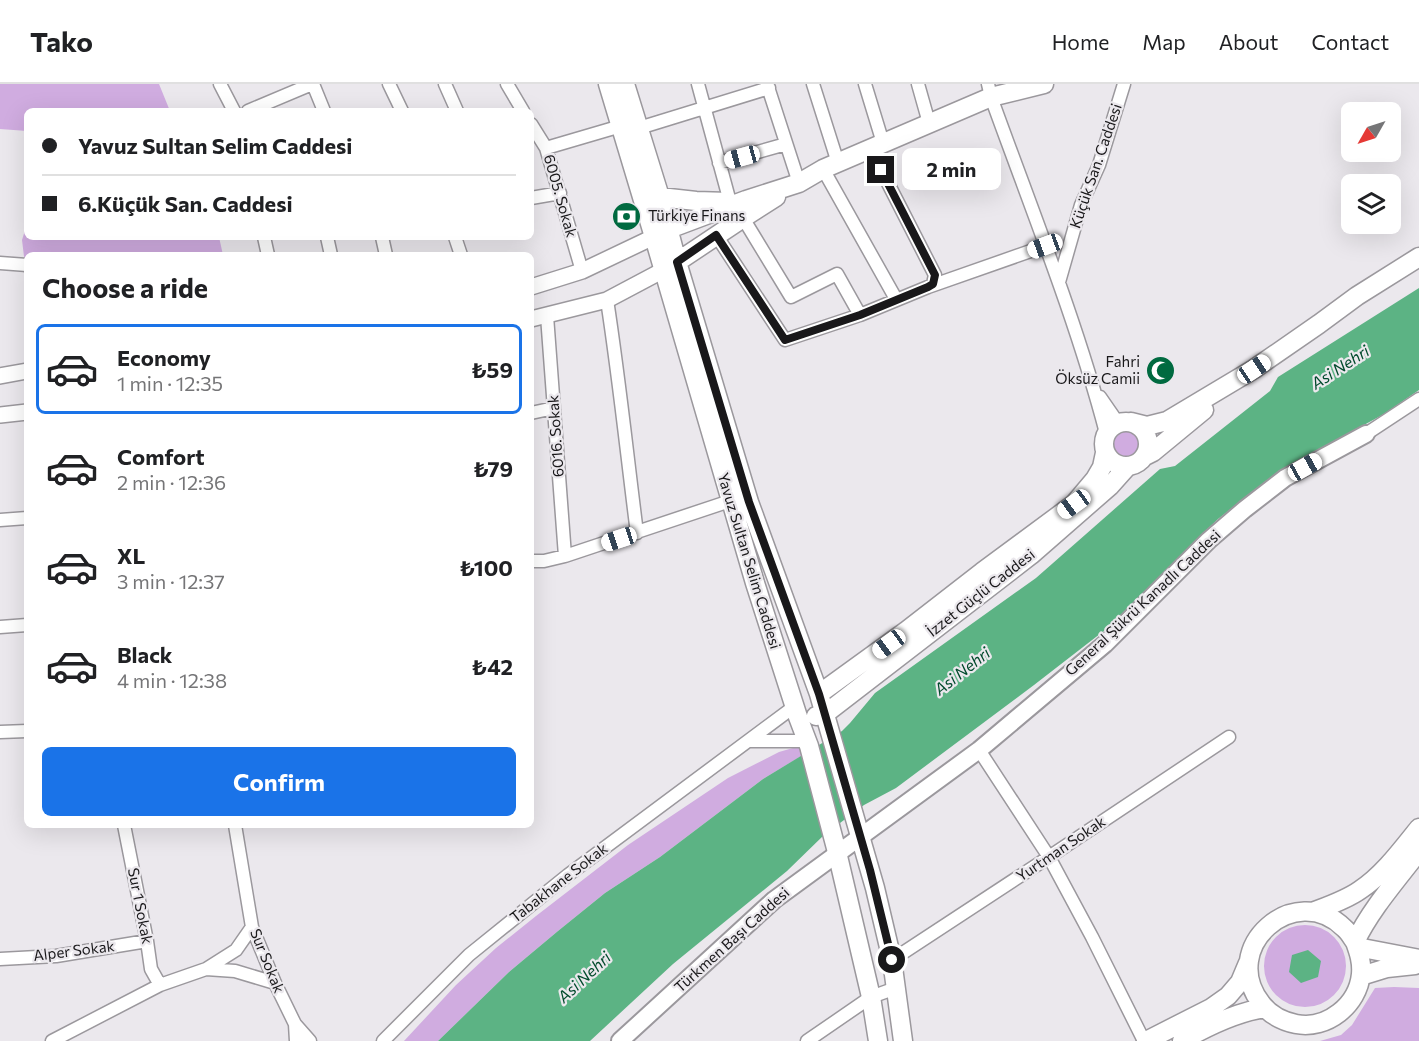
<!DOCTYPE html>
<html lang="en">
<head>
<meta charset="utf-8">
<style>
	body { margin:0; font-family:Commissioner,sans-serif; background:#f6f6f6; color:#202124; height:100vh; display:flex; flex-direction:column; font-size:22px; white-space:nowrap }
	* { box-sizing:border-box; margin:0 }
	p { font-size:20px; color:#757577 }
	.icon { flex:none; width:33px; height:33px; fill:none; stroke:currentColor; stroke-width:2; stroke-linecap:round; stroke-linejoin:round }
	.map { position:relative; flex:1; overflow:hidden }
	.drawer { position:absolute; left:24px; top:168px; width:510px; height:576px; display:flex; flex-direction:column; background:#fff; border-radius:9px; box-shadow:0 6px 24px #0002 }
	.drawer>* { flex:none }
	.guide { position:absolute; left:24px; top:24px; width:510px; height:132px; border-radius:9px; box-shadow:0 6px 24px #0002; display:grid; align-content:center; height:132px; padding:0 18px; background:#fff }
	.needle { width:39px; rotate:231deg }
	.fabs { position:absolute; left:1341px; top:18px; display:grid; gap:12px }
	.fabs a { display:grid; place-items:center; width:60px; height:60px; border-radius:9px; background:#fff; box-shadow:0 6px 24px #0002; font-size:30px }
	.end { position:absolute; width:27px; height:27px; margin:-14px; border:8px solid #19181a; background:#fff; box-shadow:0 0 0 3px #fff }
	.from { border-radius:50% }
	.bubble { position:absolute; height:42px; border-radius:9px; background:#fff; box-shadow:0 6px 24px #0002; font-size:20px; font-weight:700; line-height:42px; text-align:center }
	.car { position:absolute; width:18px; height:36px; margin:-18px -9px; border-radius:8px; box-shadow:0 0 4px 2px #0007; background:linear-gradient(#fff 24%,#345 0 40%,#fff 0 76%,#345 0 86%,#fff 0) }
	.guide b { display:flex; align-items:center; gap:21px; height:57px; font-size:22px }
	.guide b+b { border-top:2px solid #e0e0e0 }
	.guide i { width:15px; height:15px; background:#202124 }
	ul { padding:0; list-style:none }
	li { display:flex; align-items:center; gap:18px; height:90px; margin:0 12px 9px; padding:0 6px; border:3px solid transparent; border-radius:9px }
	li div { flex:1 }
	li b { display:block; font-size:22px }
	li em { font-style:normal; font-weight:700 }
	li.selected { border-color:#1a73e8 }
	li>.icon { width:54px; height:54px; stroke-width:1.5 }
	h2 { padding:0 18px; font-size:27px; line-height:72px }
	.primary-button { display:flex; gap:12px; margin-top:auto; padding:12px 18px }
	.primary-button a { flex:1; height:69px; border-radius:9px; background:#1a73e8; color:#fff; font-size:24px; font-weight:700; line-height:69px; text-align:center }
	header { display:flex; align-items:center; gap:36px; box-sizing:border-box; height:84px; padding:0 30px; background:#fff; border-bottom:2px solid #e0e0e0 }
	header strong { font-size:28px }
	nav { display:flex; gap:33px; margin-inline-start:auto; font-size:21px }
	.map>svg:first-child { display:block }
	.green { fill:#d0ace0 }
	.water { fill:#5cb384 }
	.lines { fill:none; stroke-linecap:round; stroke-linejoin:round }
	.minor-casing { stroke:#9b989d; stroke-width:15 }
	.tertiary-casing { stroke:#9b989d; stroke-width:18 }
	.secondary-casing { stroke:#9b989d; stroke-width:20 }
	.primary-casing { stroke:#9b989d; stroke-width:21 }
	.minor { stroke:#fff; stroke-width:12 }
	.tertiary { stroke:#fff; stroke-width:15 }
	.secondary { stroke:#fff; stroke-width:16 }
	.primary { stroke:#fff; stroke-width:18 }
	.route { stroke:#19181a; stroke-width:8 }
	.labels { text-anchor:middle; stroke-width:4.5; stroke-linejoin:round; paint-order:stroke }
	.street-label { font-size:15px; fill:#19181a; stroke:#ebe8ed }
	.poi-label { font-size:15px; fill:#19181a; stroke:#ebe8ed; text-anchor:start }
	.water-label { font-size:16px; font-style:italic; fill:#004a2c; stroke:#ebe8ed }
</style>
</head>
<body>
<header>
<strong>Tako</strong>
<nav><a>Home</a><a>Map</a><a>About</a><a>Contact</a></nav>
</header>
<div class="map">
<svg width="1419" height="957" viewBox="0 0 1419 957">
	<rect width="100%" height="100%" fill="#ebe8ed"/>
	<path class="green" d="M0 0H159L170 27H27V47L0 45Z
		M27 140V153H219L223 171H27V197L22 156Z
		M1113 360a13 13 0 1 1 26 0a13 13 0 1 1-26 0Z
		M800 662 803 671 763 695 660 773 605 809 558 847 509 888 438 957H404L456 901 496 864 536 832 628 761 728 694 779 668Z
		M1264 882a41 41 0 1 1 82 0a41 41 0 1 1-82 0Z
		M1394 903 1419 904V957H1320L1341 951 1352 941 1375 904Z"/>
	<path class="water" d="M1419 204V306L1384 330 1291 381 1263 400 1218 435 1198 454 1158 497 1105 546 1034 601 896 704 864 721 824 751 787 787 673 880 590 957H438L509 888 558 847 605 809 660 773 763 695 842 647 850 639 875 609 1036 494 1160 385 1175 382 1270 307 1278 293Z
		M1308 866 1321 877 1318 893 1301 899 1289 888 1292 871Z"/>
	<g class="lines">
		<defs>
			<path id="minor" d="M220 0 234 27
				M313 0 324 27
				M389 0 402 27
				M445 0 457 27
				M507 0 523 27
				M698 0 730 118
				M767 0 799 99
				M813 0 838 79
				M865 0 883 59
				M918 0 929 39
				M988 0 991 13C1031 124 1076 235 1106 349
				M248 27 312 0
				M531 40 546 64 582 187
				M639 44 769 4
				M546 64 621 42
				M870 64 935 191 933 200 928 203
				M719 79 786 60
				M823 85 896 215
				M531 114 560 109
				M743 134 791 213 837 190 860 231
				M716 151 785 256 860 231 928 203 1045 162
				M264 153 268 171
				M327 153 331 171
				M382 153 386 171
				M455 153 461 171
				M0 179 27 181V182
				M1059 198 1081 121 1099 81 1124 0
				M607 216C619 293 627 371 637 449
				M547 232 565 472
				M1100 313 1118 339
				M531 329 554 324
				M1366 350 1419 315
				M0 436 27 434
				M531 477H544L565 472 730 417
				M0 543 27 541
				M0 648 27 647
				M748 657H808
				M979 666 1049 773 1092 853 1144 957
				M124 741 147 857 151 885 160 901
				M235 741 252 843 275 899 295 940 296 957
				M0 875 56 872 147 857
				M892 876 1049 773 1229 653
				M206 885 235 887 275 899
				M295 940 310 957
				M52 957 160 901 206 885 236 866 252 843
				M383 957 469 871 568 791 795 622
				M807 957 871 913 896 904"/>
			<path id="tertiary" d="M531 203 582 187 664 148
				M531 235 607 216 673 181
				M0 292 27 287
				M0 331 27 328"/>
			<path id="secondary" d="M620 957 774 816 979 666 1105 560 1209 456 1245 425 1285 394 1366 350"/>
			<path id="primary" d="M608 0 654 153 755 499 798 633 809 662 837 768 871 913 878 957
				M625 0 660 113 677 178 749 418 819 610 860 752 875 804 892 876 903 957
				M660 113 696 117 729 118
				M669 145 746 116 799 99 823 85 991 13 1044 0
				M677 178 743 134 776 113
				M1104 360a22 22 0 1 1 44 0a22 22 0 1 1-44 0Z
				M1131 338 1147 342 1167 337 1254 285 1319 240 1357 212 1419 173
				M1145 372 1153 368 1204 326
				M819 610 906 547 982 488 1074 420 1095 395 1102 383 1105 369
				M816 632 825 630 1031 471 1110 402 1127 383
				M1312 828C1328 822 1346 816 1360 806 1383 791 1402 765 1419 744
				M1355 858C1352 854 1349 848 1344 844 1295 796 1218 863 1261 919 1269 930 1282 937 1296 940 1327 946 1358 921 1361 890 1362 878 1359 869 1355 858 1371 825 1396 797 1419 767
				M1357 863 1419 875
				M1361 892 1387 884 1415 881
				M1146 957 1211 924 1228 912 1240 898 1248 879
				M1182 957C1206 943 1237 928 1265 924"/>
		</defs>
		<use href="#minor" class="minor-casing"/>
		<use href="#tertiary" class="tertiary-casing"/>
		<use href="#secondary" class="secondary-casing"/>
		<use href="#primary" class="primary-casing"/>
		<use href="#minor" class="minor"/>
		<use href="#tertiary" class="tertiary"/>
		<use href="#secondary" class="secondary"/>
		<use href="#primary" class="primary"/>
	</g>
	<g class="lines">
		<path class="route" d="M881 86 935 191 933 200 928 203 860 231 785 256 716 151 677 178 749 418 819 610 870 786 892 876"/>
	</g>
	<defs>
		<symbol id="bank-disc" viewBox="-11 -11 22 22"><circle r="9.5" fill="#006a40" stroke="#ebe8ed"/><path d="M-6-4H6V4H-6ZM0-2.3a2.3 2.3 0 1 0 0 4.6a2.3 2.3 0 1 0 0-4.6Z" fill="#fff"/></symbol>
		<symbol id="mosque-disc" viewBox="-11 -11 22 22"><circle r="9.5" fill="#006a40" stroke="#ebe8ed"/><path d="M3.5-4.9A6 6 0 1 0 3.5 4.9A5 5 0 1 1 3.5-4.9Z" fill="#fff"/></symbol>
	</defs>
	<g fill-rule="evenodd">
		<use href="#bank-disc" x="610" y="116" width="33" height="33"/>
		<use href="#mosque-disc" x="1144" y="270" width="33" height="33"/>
	</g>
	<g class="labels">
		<g class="street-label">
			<text transform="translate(1096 82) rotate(-71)" y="5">Küçük San. Caddesi</text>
			<text transform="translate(560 112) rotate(74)" y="5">6005. Sokak</text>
			<text transform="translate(556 352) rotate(-94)" y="5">6016. Sokak</text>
			<text transform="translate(749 477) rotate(73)" y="5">Yavuz Sultan Selim Caddesi</text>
			<text transform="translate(981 509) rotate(-38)" y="5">İzzet Güçlü Caddesi</text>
			<text transform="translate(1143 519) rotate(-43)" y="5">General Şükrü Kanadlı Caddesi</text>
			<text transform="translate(1061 765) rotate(-34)" y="5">Yurtman Sokak</text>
			<text transform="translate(559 799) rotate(-38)" y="5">Tabakhane Sokak</text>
			<text transform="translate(140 822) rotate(79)" y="5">Sur 1 Sokak</text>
			<text transform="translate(732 856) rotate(-42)" y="5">Türkmen Başı Caddesi</text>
			<text transform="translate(74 867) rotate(-7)" y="5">Alper Sokak</text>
			<text transform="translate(267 877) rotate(68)" y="5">Sur Sokak</text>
		</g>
		<g class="poi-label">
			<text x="648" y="137">Türkiye Finans</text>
			<text x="1140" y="283" text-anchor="end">Fahri<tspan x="1140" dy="17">Öksüz Camii</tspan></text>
		</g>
		<g class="water-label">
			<text transform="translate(1340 283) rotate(-33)" y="6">Asi Nehri</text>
			<text transform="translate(962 587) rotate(-38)" y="6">Asi Nehri</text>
			<text transform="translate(584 893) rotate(-43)" y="6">Asi Nehri</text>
		</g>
	</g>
</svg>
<div class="fabs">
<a><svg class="needle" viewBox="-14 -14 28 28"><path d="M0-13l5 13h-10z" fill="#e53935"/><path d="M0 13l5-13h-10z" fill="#757577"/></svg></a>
<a><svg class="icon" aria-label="layers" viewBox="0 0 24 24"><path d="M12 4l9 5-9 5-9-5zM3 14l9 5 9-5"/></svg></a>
</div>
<i class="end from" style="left:892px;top:876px"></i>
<i class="end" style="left:881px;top:86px"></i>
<div class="bubble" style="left:902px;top:64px;width:99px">2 min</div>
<i class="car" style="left:742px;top:73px;rotate:255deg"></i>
<i class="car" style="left:1045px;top:162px;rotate:250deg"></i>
<i class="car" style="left:1254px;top:285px;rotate:56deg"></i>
<i class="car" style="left:1305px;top:383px;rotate:61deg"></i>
<i class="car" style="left:1074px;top:420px;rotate:234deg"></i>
<i class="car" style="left:619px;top:455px;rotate:252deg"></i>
<i class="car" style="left:889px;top:560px;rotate:234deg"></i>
<div class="guide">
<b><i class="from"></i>Yavuz Sultan Selim Caddesi</b>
<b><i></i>6.Küçük San. Caddesi</b>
</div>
<section class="drawer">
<h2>Choose a ride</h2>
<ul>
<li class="selected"><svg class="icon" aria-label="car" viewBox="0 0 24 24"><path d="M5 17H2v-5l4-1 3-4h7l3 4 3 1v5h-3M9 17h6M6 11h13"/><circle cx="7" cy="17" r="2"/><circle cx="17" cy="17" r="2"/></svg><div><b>Economy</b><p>1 min · 12:35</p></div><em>₺59</em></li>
<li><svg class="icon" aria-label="car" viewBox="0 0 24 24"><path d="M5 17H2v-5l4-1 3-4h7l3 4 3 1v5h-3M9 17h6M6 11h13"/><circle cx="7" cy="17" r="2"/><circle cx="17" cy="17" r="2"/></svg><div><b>Comfort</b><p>2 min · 12:36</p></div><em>₺79</em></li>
<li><svg class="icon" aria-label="car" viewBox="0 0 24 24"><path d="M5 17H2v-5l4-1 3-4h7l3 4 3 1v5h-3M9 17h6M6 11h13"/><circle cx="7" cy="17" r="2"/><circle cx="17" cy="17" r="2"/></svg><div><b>XL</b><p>3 min · 12:37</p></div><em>₺100</em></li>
<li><svg class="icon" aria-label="car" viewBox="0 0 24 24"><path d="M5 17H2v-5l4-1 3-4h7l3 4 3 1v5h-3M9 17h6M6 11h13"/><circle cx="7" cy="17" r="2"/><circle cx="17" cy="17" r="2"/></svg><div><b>Black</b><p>4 min · 12:38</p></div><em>₺42</em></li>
</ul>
<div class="primary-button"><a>Confirm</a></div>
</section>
</div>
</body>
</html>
